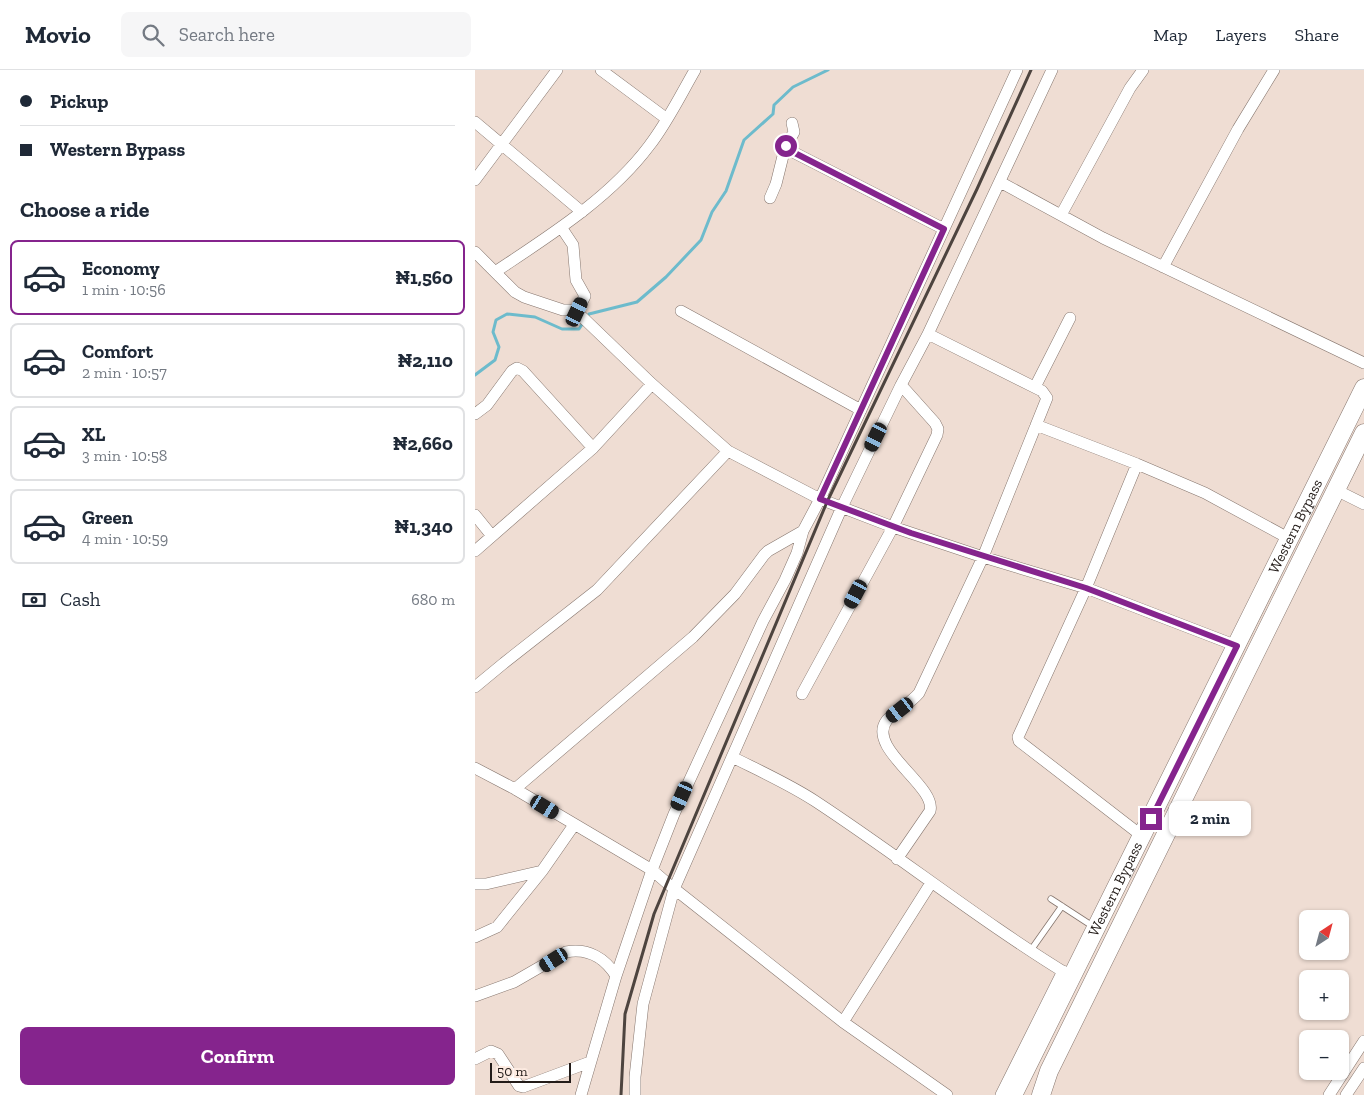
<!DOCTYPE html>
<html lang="en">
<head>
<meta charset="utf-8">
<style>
	body { margin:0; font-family:"Zilla Slab",serif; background:#f6f6f7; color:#1f2937; height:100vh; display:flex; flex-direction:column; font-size:19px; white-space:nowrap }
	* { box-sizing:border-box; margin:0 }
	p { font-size:16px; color:#747a83 }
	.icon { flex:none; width:28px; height:28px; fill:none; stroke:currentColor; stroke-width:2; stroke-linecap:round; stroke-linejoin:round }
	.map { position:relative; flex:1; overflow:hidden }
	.sheet { display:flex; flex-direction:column; background:#fff; width:475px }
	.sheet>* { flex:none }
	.guide { display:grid; align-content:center; height:110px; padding:0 20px; background:#fff }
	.needle { width:32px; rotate:36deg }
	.controls { position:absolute; left:824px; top:840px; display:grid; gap:10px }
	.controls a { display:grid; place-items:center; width:50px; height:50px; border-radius:8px; background:#fff; box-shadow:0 1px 4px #0004; font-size:25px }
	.scale { position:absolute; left:15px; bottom:12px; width:81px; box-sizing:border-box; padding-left:5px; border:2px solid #231c19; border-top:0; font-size:14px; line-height:18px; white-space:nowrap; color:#231c19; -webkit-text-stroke:4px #fceae0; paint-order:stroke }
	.end { position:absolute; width:22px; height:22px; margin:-11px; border:6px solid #85248d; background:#fff; box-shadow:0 0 0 2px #fff }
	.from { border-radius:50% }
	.bubble { position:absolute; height:35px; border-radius:8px; background:#fff; box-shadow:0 1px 4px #0004; font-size:16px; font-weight:700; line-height:35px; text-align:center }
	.car { position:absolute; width:15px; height:30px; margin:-15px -8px; border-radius:6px; box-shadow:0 0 4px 1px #0007; background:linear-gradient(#222 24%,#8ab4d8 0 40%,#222 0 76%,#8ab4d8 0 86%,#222 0) }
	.guide b { display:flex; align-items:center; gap:18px; height:48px; font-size:19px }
	.guide b+b { border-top:1px solid #e0e1e3 }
	.guide i { width:12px; height:12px; background:#1f2937 }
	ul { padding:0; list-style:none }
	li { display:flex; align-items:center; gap:15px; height:75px; margin:0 10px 8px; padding:0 10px; border:2px solid #e0e1e3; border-radius:8px }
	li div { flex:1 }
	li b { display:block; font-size:19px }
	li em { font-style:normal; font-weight:700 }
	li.current { border-color:#85248d }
	li>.icon { width:45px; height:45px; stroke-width:1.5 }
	h2 { padding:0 20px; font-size:22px; line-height:60px }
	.pay { display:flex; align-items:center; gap:12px; height:55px; padding:0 20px; font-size:19px }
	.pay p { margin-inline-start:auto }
	.cta { display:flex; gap:10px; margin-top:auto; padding:10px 20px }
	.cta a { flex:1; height:58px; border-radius:8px; background:#85248d; color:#fff; font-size:20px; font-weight:700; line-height:58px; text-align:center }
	header { display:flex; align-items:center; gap:30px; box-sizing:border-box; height:70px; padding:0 25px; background:#fff; border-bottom:1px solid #e0e1e3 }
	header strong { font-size:24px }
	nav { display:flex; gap:28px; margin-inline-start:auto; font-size:18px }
	.search { width:350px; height:45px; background:#f6f6f7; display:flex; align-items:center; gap:12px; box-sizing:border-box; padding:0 18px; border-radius:8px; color:#747a83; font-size:19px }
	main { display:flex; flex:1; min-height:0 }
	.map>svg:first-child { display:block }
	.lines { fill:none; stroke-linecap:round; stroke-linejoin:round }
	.stream { stroke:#6dbbcc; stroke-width:3 }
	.service-casing { stroke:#86766e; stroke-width:7 }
	.minor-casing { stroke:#86766e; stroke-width:12 }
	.primary-casing { stroke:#86766e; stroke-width:19 }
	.service { stroke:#fff; stroke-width:5.5 }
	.minor { stroke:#fff; stroke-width:11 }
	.primary { stroke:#fff; stroke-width:18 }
	.rail { stroke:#4d443f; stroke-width:3 }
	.route { stroke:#85248d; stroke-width:6 }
	.labels { text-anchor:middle; stroke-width:4.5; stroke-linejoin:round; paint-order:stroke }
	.street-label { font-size:15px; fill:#231c19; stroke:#fceae0 }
</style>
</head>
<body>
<header>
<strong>Movio</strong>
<div class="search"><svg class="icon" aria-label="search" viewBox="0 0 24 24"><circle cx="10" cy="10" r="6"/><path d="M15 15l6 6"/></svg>Search here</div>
<nav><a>Map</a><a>Layers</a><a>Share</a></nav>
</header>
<main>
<section class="sheet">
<div class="guide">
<b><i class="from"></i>Pickup</b>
<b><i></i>Western Bypass</b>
</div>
<h2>Choose a ride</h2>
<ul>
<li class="current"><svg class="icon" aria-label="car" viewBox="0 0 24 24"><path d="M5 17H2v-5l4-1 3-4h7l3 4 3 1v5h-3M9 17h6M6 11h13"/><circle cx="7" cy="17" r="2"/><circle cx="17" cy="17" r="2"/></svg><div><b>Economy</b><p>1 min · 10:56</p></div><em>₦1,560</em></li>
<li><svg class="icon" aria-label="car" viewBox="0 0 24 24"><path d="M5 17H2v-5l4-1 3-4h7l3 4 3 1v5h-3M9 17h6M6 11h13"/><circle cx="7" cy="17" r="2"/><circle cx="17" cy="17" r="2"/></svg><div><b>Comfort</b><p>2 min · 10:57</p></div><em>₦2,110</em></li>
<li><svg class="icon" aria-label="car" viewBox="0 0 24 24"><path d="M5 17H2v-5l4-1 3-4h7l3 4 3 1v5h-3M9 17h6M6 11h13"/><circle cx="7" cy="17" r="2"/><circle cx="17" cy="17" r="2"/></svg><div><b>XL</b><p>3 min · 10:58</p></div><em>₦2,660</em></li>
<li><svg class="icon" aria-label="car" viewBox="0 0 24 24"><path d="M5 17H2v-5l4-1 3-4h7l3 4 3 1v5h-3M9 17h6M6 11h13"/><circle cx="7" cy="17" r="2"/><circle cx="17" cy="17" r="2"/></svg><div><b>Green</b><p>4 min · 10:59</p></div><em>₦1,340</em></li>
</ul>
<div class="pay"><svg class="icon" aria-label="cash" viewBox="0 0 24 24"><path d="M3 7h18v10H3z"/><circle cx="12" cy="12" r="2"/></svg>Cash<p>680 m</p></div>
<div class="cta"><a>Confirm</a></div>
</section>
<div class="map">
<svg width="889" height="1025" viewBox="0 0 889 1025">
	<rect width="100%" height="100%" fill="#efddd3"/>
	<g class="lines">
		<path class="stream" d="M0 305 20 290 24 277 18 262 21 250 32 244 60 247 87 259H104L114 244 162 232 191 207 226 170 237 142 251 121 269 70 298 44 299 35 318 17 353 0"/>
		<defs>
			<path id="service" d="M576 829 619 857
				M556 880 587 836"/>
			<path id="minor" d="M126 0 192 49
				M0 52 107 142
				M310 78 469 159
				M0 110 82 0
				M525 112 628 168 889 293
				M295 128 301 114 310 78 319 62 317 53
				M586 145 655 18 668 0
				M86 157 98 175 101 210 110 226 102 242
				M0 182 40 222 49 227 88 240H97L102 242 177 314 253 381 345 429 418 457 508 487 611 518 762 576
				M688 197 763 59 799 0
				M20 202C74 166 135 128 174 76 192 53 205 26 220 0
				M206 241 386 340
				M560 317 595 248
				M0 344 12 335 37 301 42 298 48 301 118 378
				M561 355 662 394 730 423 815 469
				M662 394 611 518 543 667 544 671 667 766
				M861 420 889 434
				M0 445 17 466
				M0 481 118 378 177 314
				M0 617 29 593 122 520 253 381
				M327 624 418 457 462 365 463 359 460 353 426 315
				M257 687C285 701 314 714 340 731 427 788 508 853 597 907
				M0 698 40 719 177 800 192 813 368 952 472 1025
				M40 719 218 567 260 524 289 485 293 481 328 461 345 429 542 0
				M422 789 455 741C462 716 390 678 412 650 421 640 435 634 444 623L508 487 572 328 567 321 453 264
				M0 814H11L67 801
				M0 867 22 857 26 852 67 801 99 755
				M0 926 39 912 91 882C113 878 130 888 141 906
				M368 952 456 813
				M0 989 16 981 23 984 44 1016 48 1017 115 992
				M106 1025 141 906 177 800 199 744 288 551 310 510 322 483 328 461
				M160 1025V1007L168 934 199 819 367 437 426 315 453 264 577 0
				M526 1025 588 901
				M854 1025 889 971
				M871 1025 889 998"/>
			<g id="primary">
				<path id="s1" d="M538 1025 889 318"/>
				<path d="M566 1025 574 1001 889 363"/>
			</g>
		</defs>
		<use href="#service" class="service-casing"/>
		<use href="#minor" class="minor-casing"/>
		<use href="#primary" class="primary-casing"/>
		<use href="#service" class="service"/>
		<use href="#minor" class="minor"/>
		<use href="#primary" class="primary"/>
		<path class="rail" d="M146 1025 150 944 179 844 352 432 502 119 556 0"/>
	</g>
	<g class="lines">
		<path class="route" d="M311 76 310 78 469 159 345 429 436 463 611 518 762 576 676 749"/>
	</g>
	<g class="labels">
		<g class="street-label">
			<text dy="5" stroke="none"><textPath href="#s1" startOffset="635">Western Bypass</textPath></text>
			<text dy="5" stroke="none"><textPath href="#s1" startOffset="230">Western Bypass</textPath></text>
		</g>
	</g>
</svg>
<div class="controls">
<a><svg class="needle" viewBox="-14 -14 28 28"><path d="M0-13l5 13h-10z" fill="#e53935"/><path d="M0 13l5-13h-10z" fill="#747a83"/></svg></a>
<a>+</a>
<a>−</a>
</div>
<div class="scale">50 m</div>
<i class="end from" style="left:311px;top:76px"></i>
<i class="end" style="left:676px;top:749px"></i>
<div class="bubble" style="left:694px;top:731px;width:82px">2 min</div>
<i class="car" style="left:102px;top:242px;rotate:25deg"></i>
<i class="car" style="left:401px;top:367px;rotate:206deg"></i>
<i class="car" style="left:381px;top:524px;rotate:208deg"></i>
<i class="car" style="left:425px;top:640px;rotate:232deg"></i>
<i class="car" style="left:207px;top:726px;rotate:204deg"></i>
<i class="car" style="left:70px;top:737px;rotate:121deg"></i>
<i class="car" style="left:79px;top:890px;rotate:238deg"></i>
</div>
</main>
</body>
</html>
